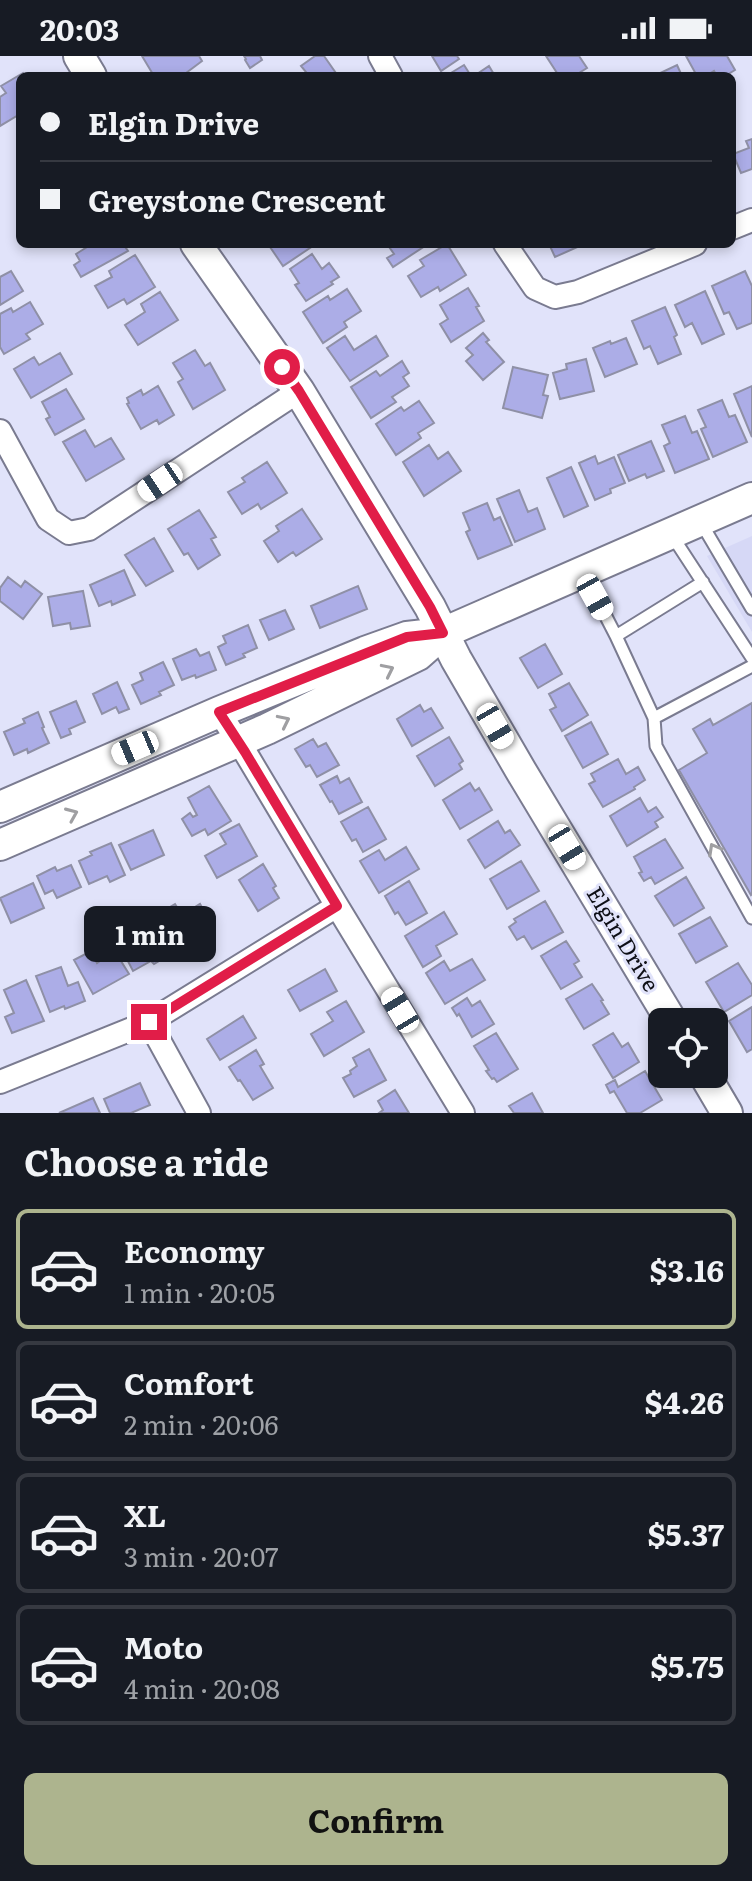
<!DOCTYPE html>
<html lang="en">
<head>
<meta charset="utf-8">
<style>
	body { margin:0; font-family:Literata,serif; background:#242831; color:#f1f3f6; height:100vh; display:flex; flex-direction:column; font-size:30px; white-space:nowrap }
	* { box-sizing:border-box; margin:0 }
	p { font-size:26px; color:#9ea1a6 }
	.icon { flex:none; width:44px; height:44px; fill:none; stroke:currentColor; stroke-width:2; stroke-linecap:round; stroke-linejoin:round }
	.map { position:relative; height:1057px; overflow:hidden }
	.details { display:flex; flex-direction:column; background:#171b24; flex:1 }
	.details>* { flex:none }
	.top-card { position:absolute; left:16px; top:16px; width:720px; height:176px; border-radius:12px; box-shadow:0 4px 12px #0003; display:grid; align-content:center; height:176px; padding:0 24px; background:#171b24 }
	.buttons { position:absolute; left:648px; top:952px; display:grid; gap:16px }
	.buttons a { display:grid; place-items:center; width:80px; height:80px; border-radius:12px; background:#171b24; box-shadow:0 4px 12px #0003; font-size:40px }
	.end { position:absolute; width:36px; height:36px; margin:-18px; border:10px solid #e11d48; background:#fff; box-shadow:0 0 0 4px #fff }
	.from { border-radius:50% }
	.bubble { position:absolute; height:56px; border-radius:12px; background:#171b24; box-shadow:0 4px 12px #0003; font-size:26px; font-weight:700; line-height:56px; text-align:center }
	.car { position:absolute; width:24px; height:48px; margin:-24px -12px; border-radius:10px; box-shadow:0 0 6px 2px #0007; background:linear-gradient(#fff 24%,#345 0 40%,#fff 0 76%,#345 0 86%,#fff 0) }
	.top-card b { display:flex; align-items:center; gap:28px; height:76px; font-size:30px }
	.top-card b+b { border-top:2px solid #363941 }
	.top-card i { width:20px; height:20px; background:#f1f3f6 }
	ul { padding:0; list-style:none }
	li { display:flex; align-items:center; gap:24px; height:120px; margin:0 16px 12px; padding:0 8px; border:4px solid #363941; border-radius:12px }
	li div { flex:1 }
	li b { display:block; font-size:30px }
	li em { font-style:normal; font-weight:700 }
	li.current { border-color:#adb48e }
	li>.icon { width:72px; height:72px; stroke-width:1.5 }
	h2 { padding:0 24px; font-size:36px; line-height:96px }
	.cta { display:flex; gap:16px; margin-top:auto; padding:16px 24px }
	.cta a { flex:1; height:92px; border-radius:12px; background:#adb48e; color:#111; font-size:32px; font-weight:700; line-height:92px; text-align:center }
	.status { display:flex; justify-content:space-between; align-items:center; height:56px; padding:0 40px; background:#171b24; direction:ltr }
	.status svg { height:22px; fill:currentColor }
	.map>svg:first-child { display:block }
	.built { fill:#d6d8f6 }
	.building { fill:#acade7; stroke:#8f90a6; stroke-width:2 }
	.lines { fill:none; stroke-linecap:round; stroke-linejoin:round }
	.lane-casing { stroke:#7a7b90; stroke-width:15 }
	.street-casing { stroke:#7a7b90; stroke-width:26 }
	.secondary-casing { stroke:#7a7b90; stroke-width:34 }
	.lane { stroke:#fff; stroke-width:11 }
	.street { stroke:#fff; stroke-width:22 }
	.secondary { stroke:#fff; stroke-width:30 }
	.oneway { stroke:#9f9fa2 }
	.route { stroke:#e11d48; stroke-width:10 }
	.labels { text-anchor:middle; stroke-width:6; stroke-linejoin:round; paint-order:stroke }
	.street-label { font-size:22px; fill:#0e0f16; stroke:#e1e3fa }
</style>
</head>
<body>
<div class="status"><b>20:03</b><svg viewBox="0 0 49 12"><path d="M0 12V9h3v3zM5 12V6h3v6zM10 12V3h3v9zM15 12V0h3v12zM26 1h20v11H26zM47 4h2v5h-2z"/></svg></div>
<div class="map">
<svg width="752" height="1057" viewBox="0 0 752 1057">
	<rect width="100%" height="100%" fill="#e1e3fa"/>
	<path class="built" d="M752 480V576L707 500Z"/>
	<path class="building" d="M142 0H199L202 5 182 20H154Z
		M244 0H260L262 4 250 12 245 4 246 3Z
		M315 0H324L338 20H300L306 16 301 10Z
		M432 0H457L459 3 441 15Z
		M546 0H579L587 12 574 20H559Z
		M686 0H727L735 14 725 20H717L714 15 706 20H697Z
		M464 9 471 20H446Z
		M677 9 682 20H654Z
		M489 10 495 20H474Z
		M23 17 25 20H20V58L0 70V41L6 37 1 30Z
		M752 83V113L741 117 733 98 749 92 746 85Z
		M92 188H123L128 195 81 221 74 209 80 205 76 198Z
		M268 188H312L313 190 283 210Z
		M387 188H428L393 211 387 202 394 198Z
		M447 188 466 219 440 235 438 231 421 241 408 220 424 210 420 204Z
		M549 188H584L555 201Z
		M312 198 322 213 329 207 339 221 331 226 333 228 306 245 295 229 299 227 290 213Z
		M135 199 155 231 127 248 124 243 108 252 95 230 112 221 109 215Z
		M11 215 23 235 0 249V221Z
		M745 215 752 230V267L737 273 729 256 724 258 712 230Z
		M468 232 479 250 476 251 484 265 451 286 440 268 448 263 440 249Z
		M347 233 361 255 344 266 347 271 323 287 303 256 328 240 330 244Z
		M705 235 724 278 702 288 692 267 685 271 675 249Z
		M160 236 178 264 138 289 125 269 145 256 141 248Z
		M30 246 43 268 26 278 30 283 4 298 0 291V258L11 252 13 256Z
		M665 251 677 279 674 281 681 298 658 308 650 290 644 293 632 265Z
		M483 277 489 284 486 286 504 306 483 324 466 305 473 299 466 292Z
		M345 280 354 294 376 280 388 300 350 325 327 292Z
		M626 282 637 308 605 321 593 292 610 285 611 288Z
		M195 294 205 310 210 307 225 334 193 353 178 326 183 323 173 307Z
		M60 297 72 318 31 342 14 313 34 301 39 309Z
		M586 303 594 335 560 343 553 317 567 313 566 308Z
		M402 305 409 317 403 321 409 330 392 341 396 346 371 362 351 331 376 315 380 320Z
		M513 311 548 319 543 339 548 340 542 362 503 352Z
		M158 330 174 359 159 368 157 364 141 373 127 348 129 347 127 342 141 334 143 339Z
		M752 330V381L734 338Z
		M66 333 84 363 55 379 46 363 50 361 42 346Z
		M722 344 729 361 735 359 747 386 713 401 701 373 706 371 698 354Z
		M419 345 434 367 418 377 421 382 396 399 376 368 401 351 404 355Z
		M685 360 692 377 697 375 709 403 675 417 664 390 670 387 662 369Z
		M85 374 95 391 111 382 124 403 86 425 63 386Z
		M651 385 664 415 647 422 645 418 629 425 618 399Z
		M429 389 438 403 448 396 461 415 424 440 403 406Z
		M595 400 598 408 614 401 625 427 610 433 611 437 595 444 579 407Z
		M267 406 287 437 261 453 258 448 242 458 228 436 245 426 242 422Z
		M571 411 588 450 564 461 547 422Z
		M519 434 528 456 537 452 545 473 515 486 497 443Z
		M487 447 494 464 500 461 512 489 478 503 466 476 470 474 463 457Z
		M302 453 322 483 296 500 293 496 278 506 264 485 279 475 276 470Z
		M199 454 216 481 211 483 220 499 198 513 188 497 184 499 168 473Z
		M154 482 173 515 146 530 125 499Z
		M124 514 135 539 112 549 111 545 99 550 90 529Z
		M8 521 21 531 25 525 42 538 23 563 0 545V532Z
		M358 530 367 553 320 572 311 550Z
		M83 535 90 570 71 573 70 567 53 570 48 541Z
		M285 554 294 573 269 584 260 564Z
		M248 569 257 592 243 598 245 601 226 609 218 591 226 587 223 580Z
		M545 588 562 618 538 632 520 602Z
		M196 593 200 600 209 596 216 614 196 622 195 619 182 624 173 603Z
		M163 606 174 629 159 636 161 639 141 648 132 629 143 624 140 617Z
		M117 626 129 653 119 657 116 651 102 658 93 638Z
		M569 627 588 659 562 675 550 654 556 651 549 638Z
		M76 645 85 666 69 673 71 678 61 682 50 656Z
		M752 647V838L751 839 679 714 707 697 693 673 710 663 713 669Z
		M420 649 424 656 431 652 443 672 412 690 397 663Z
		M38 656 44 671 42 672 49 687 28 697 27 693 14 699 4 676 25 667 23 663Z
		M591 666 608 698 583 712 565 680Z
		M449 681 463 705 459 708 462 713 435 730 417 700Z
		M313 683 318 691 326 687 339 709 317 721 310 709 306 711 295 693Z
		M618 703 626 718 638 711 645 724 634 731 635 733 603 751 589 728 595 725 591 718Z
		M337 720 340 727 349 722 362 746 339 758 332 745 330 746 320 729Z
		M470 727 475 735 479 732 492 754 460 773 443 744Z
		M209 730 231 765 208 779 205 773 192 780 182 763 190 757 193 761 197 759 188 742Z
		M640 742 648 756 656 751 663 761 655 766 658 771 627 790 610 760Z
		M368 751 386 783 363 796 356 783 352 785 341 766Z
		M498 765 505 777 510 774 520 789 485 812 468 784Z
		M239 768 257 800 217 822 205 800 226 788 220 778Z
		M153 774 164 799 131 814 119 789Z
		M665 783 683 812 655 828 651 821 644 825 639 817 642 816 634 801Z
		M111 787 125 819 110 826 107 820 89 828 79 805 92 799 90 796Z
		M406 791 419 813 379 837 360 805 379 794 385 804Z
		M521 805 539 835 507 853 490 823Z
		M263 808 276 830 273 832 279 842 258 855 239 824Z
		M71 809 81 831 57 842 53 834 45 838 37 820 55 811 57 815Z
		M686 821 704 852 674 870 655 840Z
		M409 825 427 857 406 869 398 856 395 858 385 840Z
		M33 827 44 852 11 867 0 842Z
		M545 845 563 876 532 893 524 880 517 884 509 871 516 866 514 863Z
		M175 848 182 859 200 848 212 869 177 890 158 858Z
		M444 856 457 878 436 890 441 900 423 911 405 880Z
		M150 861 171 898 154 908 151 905 133 915 118 886 135 876 132 872Z
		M710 861 727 890 696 907 679 878Z
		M566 885 579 905 574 908 582 921 561 933 541 900Z
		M111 889 129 918 93 938 74 904 91 895 97 907 103 903 99 896Z
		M472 903 485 924 445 948 426 917 444 905 450 915Z
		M738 907 752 929V939L724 956 706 926Z
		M61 911 68 930 78 926 85 945 65 953 64 950 50 956 36 920Z
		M325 913 337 935 300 955 288 934Z
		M26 924 44 965 12 977 5 961 14 957 4 934Z
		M592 928 603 944 601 945 609 958 584 973 566 943Z
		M467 942 472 950 480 945 494 968 472 981 459 958 457 960 452 952Z
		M346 945 364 976 324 1000 311 978 333 965 327 956Z
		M752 951V993L747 996 729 965Z
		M243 960 256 982 220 1004 207 983Z
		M496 977 518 1013 497 1026 494 1022 492 1023 486 1015 489 1014 474 990Z
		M613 977 622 991 628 987 639 1006 613 1022 593 989Z
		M369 993 386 1024 354 1041 343 1022 351 1018 350 1015 357 1010 353 1002Z
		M256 994 264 1008 260 1010 273 1032 253 1044 240 1024 238 1025 229 1011Z
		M645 1015 662 1044 640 1057H627L614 1035 610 1037 606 1029 615 1024 618 1031Z
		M140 1027 150 1049 131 1057H110L104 1043Z
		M395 1034 409 1057H379L383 1054 378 1045Z
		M532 1037 543 1057H514L509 1050Z
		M93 1042 100 1057H59Z"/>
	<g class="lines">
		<defs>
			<path id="lane" d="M700 465 752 553
				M671 478 752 602
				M583 516 616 580 703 526
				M616 580 654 662 752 610
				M654 662 656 690 752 862"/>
			<path id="street" d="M380 0 391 20
				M732 172 752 164
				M505 188 535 232 555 241 578 236 695 188
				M0 375 48 463 69 477 89 473 299 335
				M219 656 245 696 337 850 463 1057
				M149 966 199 1057
				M0 1026 149 966 337 850"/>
			<path id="secondary" d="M79 0 91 20
				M196 188 299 335 430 551 456 603 521 715 672 966
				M0 751 219 656 365 596 407 581 443 577
				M0 789 267 673 418 599 443 577 752 442
				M704 1018 727 1057"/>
		</defs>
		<use href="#lane" class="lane-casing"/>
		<use href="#street" class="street-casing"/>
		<use href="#secondary" class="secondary-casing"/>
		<use href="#lane" class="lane"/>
		<use href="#street" class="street"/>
		<use href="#secondary" class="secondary"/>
	</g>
	<defs><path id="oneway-chevron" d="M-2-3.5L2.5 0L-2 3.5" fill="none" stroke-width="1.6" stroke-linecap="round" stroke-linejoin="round" transform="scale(2)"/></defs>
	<g class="oneway">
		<use href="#oneway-chevron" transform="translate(388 614) rotate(-26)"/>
		<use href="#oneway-chevron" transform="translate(284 665) rotate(-26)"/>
		<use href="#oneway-chevron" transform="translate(72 758) rotate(-23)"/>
		<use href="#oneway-chevron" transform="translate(714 793) rotate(-119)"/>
	</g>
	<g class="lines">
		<path class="route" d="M149 966 337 850 245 696 219 656 407 581 443 577 430 551 299 335 282 311"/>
	</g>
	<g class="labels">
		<g class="street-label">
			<text transform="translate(623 883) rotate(59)" y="8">Elgin Drive</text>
		</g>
	</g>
</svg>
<div class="buttons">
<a><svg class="icon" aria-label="locate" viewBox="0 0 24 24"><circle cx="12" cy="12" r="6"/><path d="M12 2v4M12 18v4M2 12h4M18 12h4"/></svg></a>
</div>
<i class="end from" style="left:282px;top:311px"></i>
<i class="end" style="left:149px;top:966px"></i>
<div class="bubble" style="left:84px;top:850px;width:132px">1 min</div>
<i class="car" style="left:160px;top:426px;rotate:236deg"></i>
<i class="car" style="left:595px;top:541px;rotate:151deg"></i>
<i class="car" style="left:495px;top:670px;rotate:150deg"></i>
<i class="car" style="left:135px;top:692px;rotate:247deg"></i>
<i class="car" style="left:567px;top:791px;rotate:149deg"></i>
<i class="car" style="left:400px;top:954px;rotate:329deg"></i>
<div class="top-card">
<b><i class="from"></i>Elgin Drive</b>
<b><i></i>Greystone Crescent</b>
</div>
</div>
<section class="details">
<h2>Choose a ride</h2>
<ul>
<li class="current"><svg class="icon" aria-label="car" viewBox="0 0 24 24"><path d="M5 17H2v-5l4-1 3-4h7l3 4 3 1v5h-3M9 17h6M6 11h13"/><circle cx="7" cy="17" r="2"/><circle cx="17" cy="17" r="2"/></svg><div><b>Economy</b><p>1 min · 20:05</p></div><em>$3.16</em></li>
<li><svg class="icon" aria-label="car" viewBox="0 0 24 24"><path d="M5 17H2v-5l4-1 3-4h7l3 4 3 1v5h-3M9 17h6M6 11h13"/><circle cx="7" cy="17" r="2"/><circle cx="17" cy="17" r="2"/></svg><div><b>Comfort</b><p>2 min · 20:06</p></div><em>$4.26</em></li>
<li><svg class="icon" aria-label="car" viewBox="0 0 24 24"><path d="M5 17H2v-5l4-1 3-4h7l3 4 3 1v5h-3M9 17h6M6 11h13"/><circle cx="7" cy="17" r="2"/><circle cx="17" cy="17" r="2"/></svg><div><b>XL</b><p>3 min · 20:07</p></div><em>$5.37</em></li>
<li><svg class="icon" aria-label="car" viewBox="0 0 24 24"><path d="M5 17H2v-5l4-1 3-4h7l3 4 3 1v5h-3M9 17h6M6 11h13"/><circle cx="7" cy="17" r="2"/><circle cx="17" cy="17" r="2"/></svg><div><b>Moto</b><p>4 min · 20:08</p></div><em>$5.75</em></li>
</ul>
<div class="cta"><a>Confirm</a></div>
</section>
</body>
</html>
